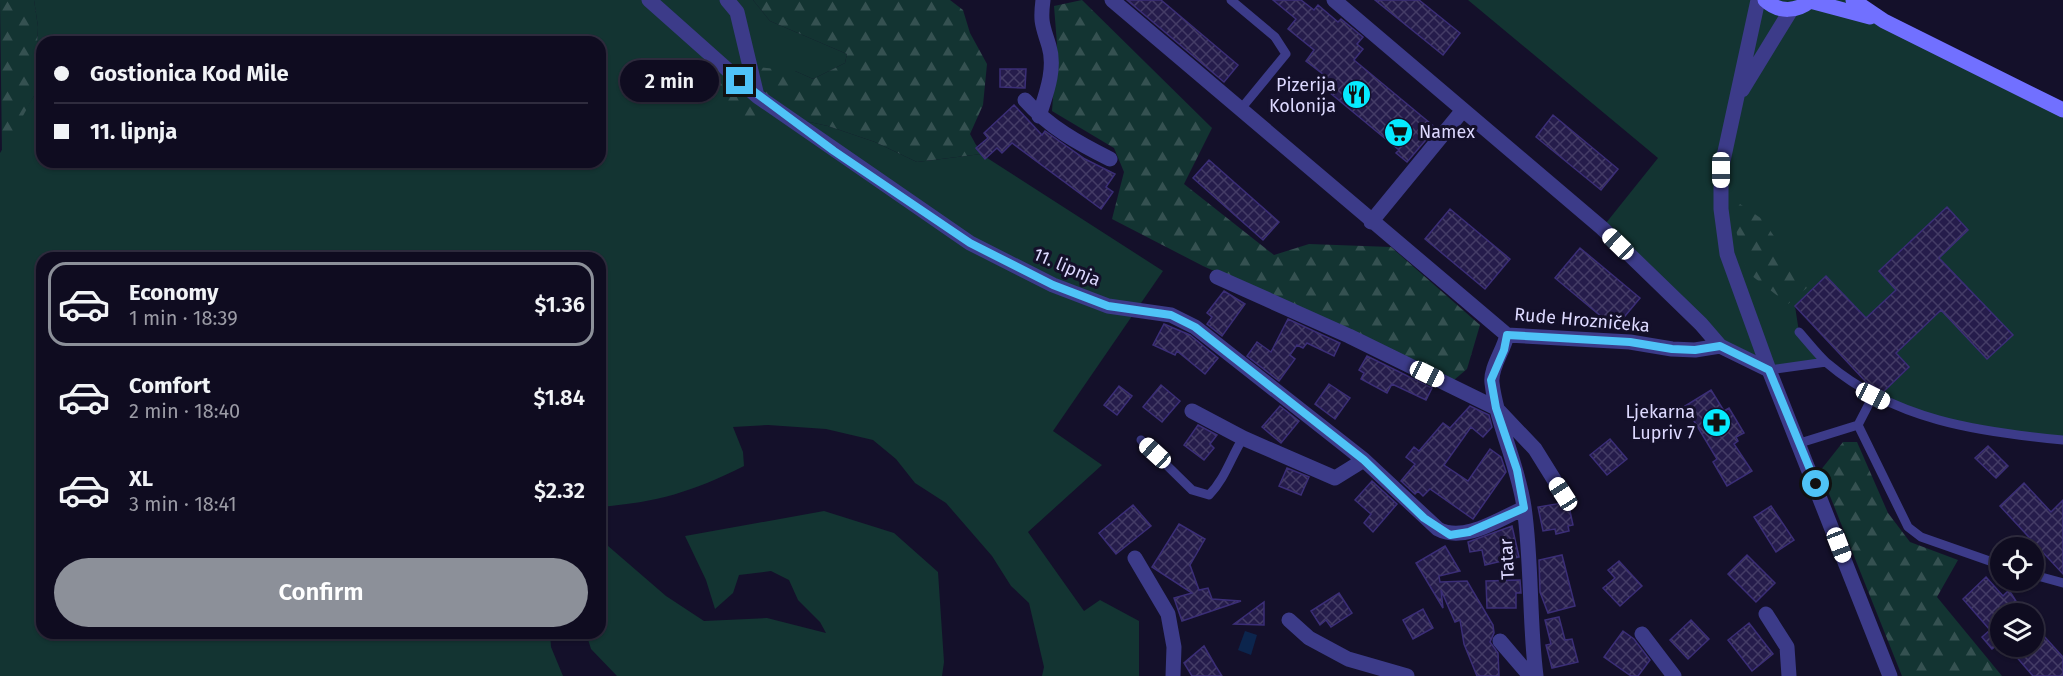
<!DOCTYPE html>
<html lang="en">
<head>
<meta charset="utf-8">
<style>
	body { margin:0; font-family:"Fira Sans",sans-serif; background:#181529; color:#f1f3f6; height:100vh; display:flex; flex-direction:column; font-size:22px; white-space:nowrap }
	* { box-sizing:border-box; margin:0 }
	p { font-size:20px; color:#9b9ba5 }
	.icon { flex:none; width:33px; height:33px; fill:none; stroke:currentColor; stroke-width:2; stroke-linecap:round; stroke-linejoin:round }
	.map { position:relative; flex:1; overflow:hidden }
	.details { position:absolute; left:36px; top:252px; width:570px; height:387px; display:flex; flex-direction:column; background:#0f0c20; border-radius:18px; box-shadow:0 2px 4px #0004,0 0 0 2px #2f2c3e }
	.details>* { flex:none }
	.banner { position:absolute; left:36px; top:36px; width:570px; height:132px; border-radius:18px; box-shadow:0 2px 4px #0004,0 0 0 2px #2f2c3e; display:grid; align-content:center; height:132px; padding:0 18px; background:#0f0c20 }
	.fabs { position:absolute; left:1990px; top:537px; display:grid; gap:12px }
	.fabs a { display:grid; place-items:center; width:54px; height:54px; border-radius:50%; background:#0f0c20; box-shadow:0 2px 4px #0004,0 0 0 2px #2f2c3e; font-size:30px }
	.end { position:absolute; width:27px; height:27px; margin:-14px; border:8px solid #4fc3f7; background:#111; box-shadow:0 0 0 3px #111 }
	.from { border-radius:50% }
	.bubble { position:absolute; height:42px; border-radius:21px; background:#0f0c20; box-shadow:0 2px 4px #0004,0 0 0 2px #2f2c3e; font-size:20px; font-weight:600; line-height:42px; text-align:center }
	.car { position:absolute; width:18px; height:36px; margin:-18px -9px; border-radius:8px; box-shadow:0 0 4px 2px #0007; background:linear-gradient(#fff 24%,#345 0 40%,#fff 0 76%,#345 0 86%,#fff 0) }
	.banner b { display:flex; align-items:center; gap:21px; height:57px; font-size:22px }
	.banner b+b { border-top:2px solid #2f2c3e }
	.banner i { width:15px; height:15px; background:#f1f3f6 }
	ul { padding:10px 0 0; list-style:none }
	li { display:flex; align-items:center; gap:18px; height:84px; margin:0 12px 9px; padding:0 6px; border:3px solid transparent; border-radius:18px }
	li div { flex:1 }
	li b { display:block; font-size:22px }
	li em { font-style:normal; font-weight:600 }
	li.on { border-color:#8c9099 }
	li>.icon { width:54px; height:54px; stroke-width:1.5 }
	.action { display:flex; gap:12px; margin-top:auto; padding:12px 18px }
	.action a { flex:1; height:69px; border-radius:36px; background:#8c9099; color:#fff; font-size:24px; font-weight:600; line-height:69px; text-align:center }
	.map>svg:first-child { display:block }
	.green { fill:#133432; fill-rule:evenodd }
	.forest { fill:url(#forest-firs) }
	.water { fill:#0c254d }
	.building { fill:url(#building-cross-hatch); stroke:#3b2e77; stroke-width:1.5 }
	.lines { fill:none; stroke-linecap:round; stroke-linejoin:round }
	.service { stroke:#3c3b89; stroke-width:9 }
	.minor { stroke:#3c3b89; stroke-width:15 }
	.tertiary { stroke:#3c3b89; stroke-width:15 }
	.secondary { stroke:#7170ff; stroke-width:15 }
	.route { stroke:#4fc3f7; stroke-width:8 }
	.labels { text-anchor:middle; stroke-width:6; stroke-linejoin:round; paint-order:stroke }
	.poi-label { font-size:18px; fill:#ddd9ff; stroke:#14102a; text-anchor:end }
	.street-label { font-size:18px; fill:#ddd9ff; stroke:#14102a }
</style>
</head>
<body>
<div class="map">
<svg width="2063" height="676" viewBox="0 0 2063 676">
	<defs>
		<pattern id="forest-firs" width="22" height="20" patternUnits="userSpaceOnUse" patternTransform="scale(1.5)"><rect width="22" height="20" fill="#133432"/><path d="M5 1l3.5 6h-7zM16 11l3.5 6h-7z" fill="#355151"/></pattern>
		<pattern id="building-cross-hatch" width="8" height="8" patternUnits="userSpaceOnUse" patternTransform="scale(1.5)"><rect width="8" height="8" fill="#251c4b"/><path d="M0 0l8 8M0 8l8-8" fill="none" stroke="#443c66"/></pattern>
	</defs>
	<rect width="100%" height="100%" fill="#14102a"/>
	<path class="green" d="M34 0H753L770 21 847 54 845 63 813 79 795 71 773 114 828 126 875 142 917 162 981 154 1163 271 1053 431 1102 465 1028 532 1084 611 1100 600 1139 621V676H1042L1044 667 1029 603 1011 586 992 556 946 503 915 483 896 459 873 440 826 429 768 425 733 427 743 452 744 466C692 492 658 502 600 507V258H42V633H550L551 647 563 676H0V153L35 94 38 27ZM42 42H600V162H42Z
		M1468 0H1853L2063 110V440L1955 424 1879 396 1909 368 1896 353 1941 310 1987 359 2012 335 1954 273 1936 261 1968 230 1947 207 1879 271 1896 290 1866 318 1827 277 1795 306 1799 332 1826 362 1769 370 1720 346 1602 228 1658 158Z
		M824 511 894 533 938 572 944 662 942 676H617L591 649 586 633H600V539L666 596 704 621 767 618 826 633 820 622 798 600 789 580 771 571 739 575 733 593 715 609 706 580 685 536Z"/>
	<path class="forest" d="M0 0H34L38 27 35 94 2 154Z
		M753 0H950L963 10 970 33 987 64 983 105 970 134 981 154 917 162 875 142 828 126 773 114 743 117 709 94 708 76 739 65 795 71 813 79 845 63 847 54 770 21Z
		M1082 0 1212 128 1184 184 1274 255 1309 244 1391 247 1480 325 1467 369 1454 380 1203 266 1112 219 1124 172 1114 148 1052 111 1057 44 1054 6Z
		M1740 204 1762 219 1809 286 1788 304 1747 272 1732 215Z
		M1843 442H1857L1888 513 1910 542 1958 560 1937 597 2002 676H1902L1820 471Z"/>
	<path class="water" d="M1245 631 1257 635 1251 655 1238 650Z"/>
	<path class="building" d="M1127 0H1161L1238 65 1224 82Z
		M1273 0H1301L1314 10 1318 5 1338 22 1341 19 1363 37 1357 44 1363 49 1354 60 1436 128 1407 162 1396 153 1399 150 1318 83 1324 75 1306 61 1314 50 1288 29 1296 19Z
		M1375 0H1419L1460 33 1443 55Z
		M1000 69H1026L1025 88 1000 87Z
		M1014 105 1042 135 1045 131 1085 159 1115 174 1106 187 1113 192 1101 209 1012 143 1002 153 997 148 985 159 976 148 988 138 984 133Z
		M1553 115 1618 169 1601 190 1536 137Z
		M1209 160 1279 222 1263 240 1193 178Z
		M1947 207 1968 230 1939 258 2013 335 1987 359 1941 310 1896 353 1909 367 1883 392 1866 382 1795 306 1826 276 1866 318 1896 290 1879 271Z
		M1450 209 1510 259 1485 289 1425 239Z
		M1580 248 1640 298 1615 328 1555 278Z
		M1224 291 1245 304 1222 336 1207 324 1212 317 1207 313Z
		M1288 319 1340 343 1334 356 1307 343 1303 348 1297 345 1290 355 1295 359 1279 381 1247 356 1257 342 1271 352Z
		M1164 324 1190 335 1218 358 1205 374 1177 351 1175 355 1153 345Z
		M1367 356 1432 388 1426 400 1392 384 1387 393 1361 379 1364 373 1359 370Z
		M1329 384 1350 398 1335 419 1315 404Z
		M1161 385 1180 401 1162 422 1143 407Z
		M1119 386 1132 396 1117 415 1104 405Z
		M1711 390 1724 411 1729 408 1744 433 1736 437 1738 441 1734 444 1752 471 1727 486 1713 462 1717 459 1685 406Z
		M1280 406 1299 421 1281 443 1262 427Z
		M1470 406 1489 415 1492 427 1483 437 1471 427 1444 465 1468 481 1490 449 1501 457 1506 472 1473 519 1430 489 1423 496 1418 491 1415 494 1401 481 1415 464 1406 457 1414 447 1419 451 1443 423 1450 428Z
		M1198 425 1217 435 1210 444 1214 448 1204 460 1184 445Z
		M1610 439 1627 459 1607 475 1590 455Z
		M1988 446 2008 466 1996 478 1975 458Z
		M1287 468 1309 477 1301 495 1279 486Z
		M1372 481 1397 504 1373 532 1364 523 1371 514 1355 500Z
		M2024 483 2051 512 2063 500V574L2000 506Z
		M1568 502 1573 525 1568 526 1569 531 1556 534 1555 529 1543 531 1538 507Z
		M1133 505 1151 526 1116 554 1099 533Z
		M1771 506 1794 540 1776 552 1754 517Z
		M1179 524 1205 539 1190 565 1199 590 1208 588 1212 599 1241 601 1182 621 1174 598 1192 593 1152 567Z
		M1512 526 1519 557 1485 565 1482 550 1470 552 1468 542Z
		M1445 546 1460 571 1439 576 1440 582 1467 581 1493 625 1494 633 1490 642 1498 653 1499 676H1477L1464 644 1460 620 1455 622 1441 590 1443 608 1416 563Z
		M1562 555 1575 606 1548 613 1540 592 1539 560Z
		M1747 555 1775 583 1756 602 1728 574Z
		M1619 561 1642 586 1620 606 1603 588 1615 578 1608 570Z
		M1986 577 2003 596 2009 590 2024 614H2001V642L1992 649 1982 637 1990 630 1963 599Z
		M1520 580 1521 593H1516V608H1487L1486 581Z
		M1339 593 1352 613 1331 627 1326 620 1320 625 1311 611Z
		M1264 602V625L1234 624Z
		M1423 609 1433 628 1413 639 1403 620Z
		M1559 617 1565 640 1572 639 1578 662 1552 668 1546 645 1551 644 1545 620Z
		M1691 620 1709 639 1688 659 1670 640Z
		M1749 623 1773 654 1752 671 1728 640Z
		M2034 625 2063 657V676H2033L2007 646H2034Z
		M1623 631 1634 639 1650 660 1638 676H1631L1604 657Z
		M1204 646 1215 665 1222 676H1192L1184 663Z"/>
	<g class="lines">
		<path class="service" d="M1231 0 1275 37 1286 54 1240 110
			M1799 332C1808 342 1817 354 1827 363 1894 420 1978 432 2063 440
			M1769 370 1826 362
			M1858 425 1908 527 1921 537 2001 565
			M1141 440 1192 490 1209 495C1225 479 1231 457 1243 438
			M1800 443 1858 425 1873 396
			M2034 575 2063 583"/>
		<path class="minor" d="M649 0 757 96 970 243 1053 285 1108 306 1171 315 1195 327 1364 460 1438 529C1464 543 1499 519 1524 508
			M727 0 737 12 757 96
			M1112 0 1507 335 1630 342 1672 349 1695 350 1720 346
			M1334 0 1602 228 1701 324 1720 346 1769 370
			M1025 100C1049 127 1078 143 1110 159
			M1039 116C1046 94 1056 69 1049 46 1043 26 1040 23 1043 0
			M1371 222 1463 110
			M1217 277 1349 336 1496 408 1535 449 1563 494
			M1507 335C1504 350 1490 368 1492 383 1497 425 1518 464 1524 507 1532 562 1529 620 1536 676
			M1192 411 1243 438 1335 478 1364 460
			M1135 558 1168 614 1174 647 1173 676
			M1766 614 1787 647 1789 676
			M1289 620 1309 638 1348 659 1407 676
			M1642 634 1674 676
			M1500 641 1530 676"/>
		<path class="tertiary" d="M1758 0 1721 170V209L1727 254 1769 370 1890 676
			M1742 90 1791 10"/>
		<path class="secondary" d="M1765 0C1779 13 1797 12 1811 0
			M1853 0 1884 21 2063 110
			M1810 1 1870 17"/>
	</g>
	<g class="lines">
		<path class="route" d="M740 81 834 151 970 243 1053 285 1108 306 1171 315 1195 327 1364 460 1424 518 1450 535 1469 532 1524 508 1517 470 1496 408 1491 380 1504 350 1507 335 1630 342 1672 349 1695 350 1720 346 1769 370 1816 484"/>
	</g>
	<defs>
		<symbol id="restaurant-disc" viewBox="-11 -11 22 22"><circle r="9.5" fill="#05ebff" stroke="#14102a"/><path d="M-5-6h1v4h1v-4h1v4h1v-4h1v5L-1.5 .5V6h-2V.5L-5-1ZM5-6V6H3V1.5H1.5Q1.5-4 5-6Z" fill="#111"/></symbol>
		<symbol id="supermarket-disc" viewBox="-11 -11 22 22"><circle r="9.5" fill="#05ebff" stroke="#14102a"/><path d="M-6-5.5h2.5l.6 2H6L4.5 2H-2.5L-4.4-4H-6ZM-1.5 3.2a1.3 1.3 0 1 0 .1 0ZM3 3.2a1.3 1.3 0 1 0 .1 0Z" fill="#111"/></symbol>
		<symbol id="pharmacy-disc" viewBox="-11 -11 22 22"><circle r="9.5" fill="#05ebff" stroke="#14102a"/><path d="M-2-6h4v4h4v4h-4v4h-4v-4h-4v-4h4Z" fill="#111"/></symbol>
	</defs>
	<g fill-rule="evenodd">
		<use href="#restaurant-disc" x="1340" y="78" width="33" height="33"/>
		<use href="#supermarket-disc" x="1382" y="116" width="33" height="33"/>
		<use href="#pharmacy-disc" x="1700" y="406" width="33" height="33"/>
	</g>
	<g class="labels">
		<g class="poi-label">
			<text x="1336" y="91">Pizerija<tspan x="1336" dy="21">Kolonija</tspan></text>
			<text x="1419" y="138" text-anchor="start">Namex</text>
			<text x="1695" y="418">Ljekarna<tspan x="1695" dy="21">Lupriv 7</tspan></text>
		</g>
		<g class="street-label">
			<text transform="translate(1067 267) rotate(23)" y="6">11. lipnja</text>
			<text transform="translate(1582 320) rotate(5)" y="6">Rude Hrozničeka</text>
			<text transform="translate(1507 559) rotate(-93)" y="6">Tatar</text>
		</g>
	</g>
</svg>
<div class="fabs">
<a><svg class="icon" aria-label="locate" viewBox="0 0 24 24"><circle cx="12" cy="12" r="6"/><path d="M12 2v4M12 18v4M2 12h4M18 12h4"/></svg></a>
<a><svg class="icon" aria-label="layers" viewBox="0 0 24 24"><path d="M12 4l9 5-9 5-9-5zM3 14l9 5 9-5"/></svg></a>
</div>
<i class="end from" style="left:1816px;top:484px"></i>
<i class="end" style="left:740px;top:81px"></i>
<div class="bubble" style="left:620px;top:60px;width:99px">2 min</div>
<i class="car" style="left:1721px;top:170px;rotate:180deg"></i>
<i class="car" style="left:1618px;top:244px;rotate:314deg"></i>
<i class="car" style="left:1427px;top:374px;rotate:116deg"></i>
<i class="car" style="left:1873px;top:396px;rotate:117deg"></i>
<i class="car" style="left:1155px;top:453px;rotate:312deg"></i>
<i class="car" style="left:1563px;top:494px;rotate:327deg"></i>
<i class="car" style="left:1839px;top:545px;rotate:159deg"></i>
<div class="banner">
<b><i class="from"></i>Gostionica Kod Mile</b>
<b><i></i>11. lipnja</b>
</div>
<section class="details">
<ul>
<li class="on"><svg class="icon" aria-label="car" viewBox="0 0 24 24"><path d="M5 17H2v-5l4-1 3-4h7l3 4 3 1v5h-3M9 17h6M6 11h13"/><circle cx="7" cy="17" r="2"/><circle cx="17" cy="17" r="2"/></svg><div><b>Economy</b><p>1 min · 18:39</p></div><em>$1.36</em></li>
<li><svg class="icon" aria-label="car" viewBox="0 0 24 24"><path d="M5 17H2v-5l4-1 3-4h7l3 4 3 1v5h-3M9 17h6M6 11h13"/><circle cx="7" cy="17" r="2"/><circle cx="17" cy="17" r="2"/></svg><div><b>Comfort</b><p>2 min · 18:40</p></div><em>$1.84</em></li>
<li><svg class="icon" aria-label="car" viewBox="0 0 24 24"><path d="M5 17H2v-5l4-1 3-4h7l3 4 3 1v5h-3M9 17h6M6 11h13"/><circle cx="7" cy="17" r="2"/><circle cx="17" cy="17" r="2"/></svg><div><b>XL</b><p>3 min · 18:41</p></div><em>$2.32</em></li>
</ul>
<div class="action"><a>Confirm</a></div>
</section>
</div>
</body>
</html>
